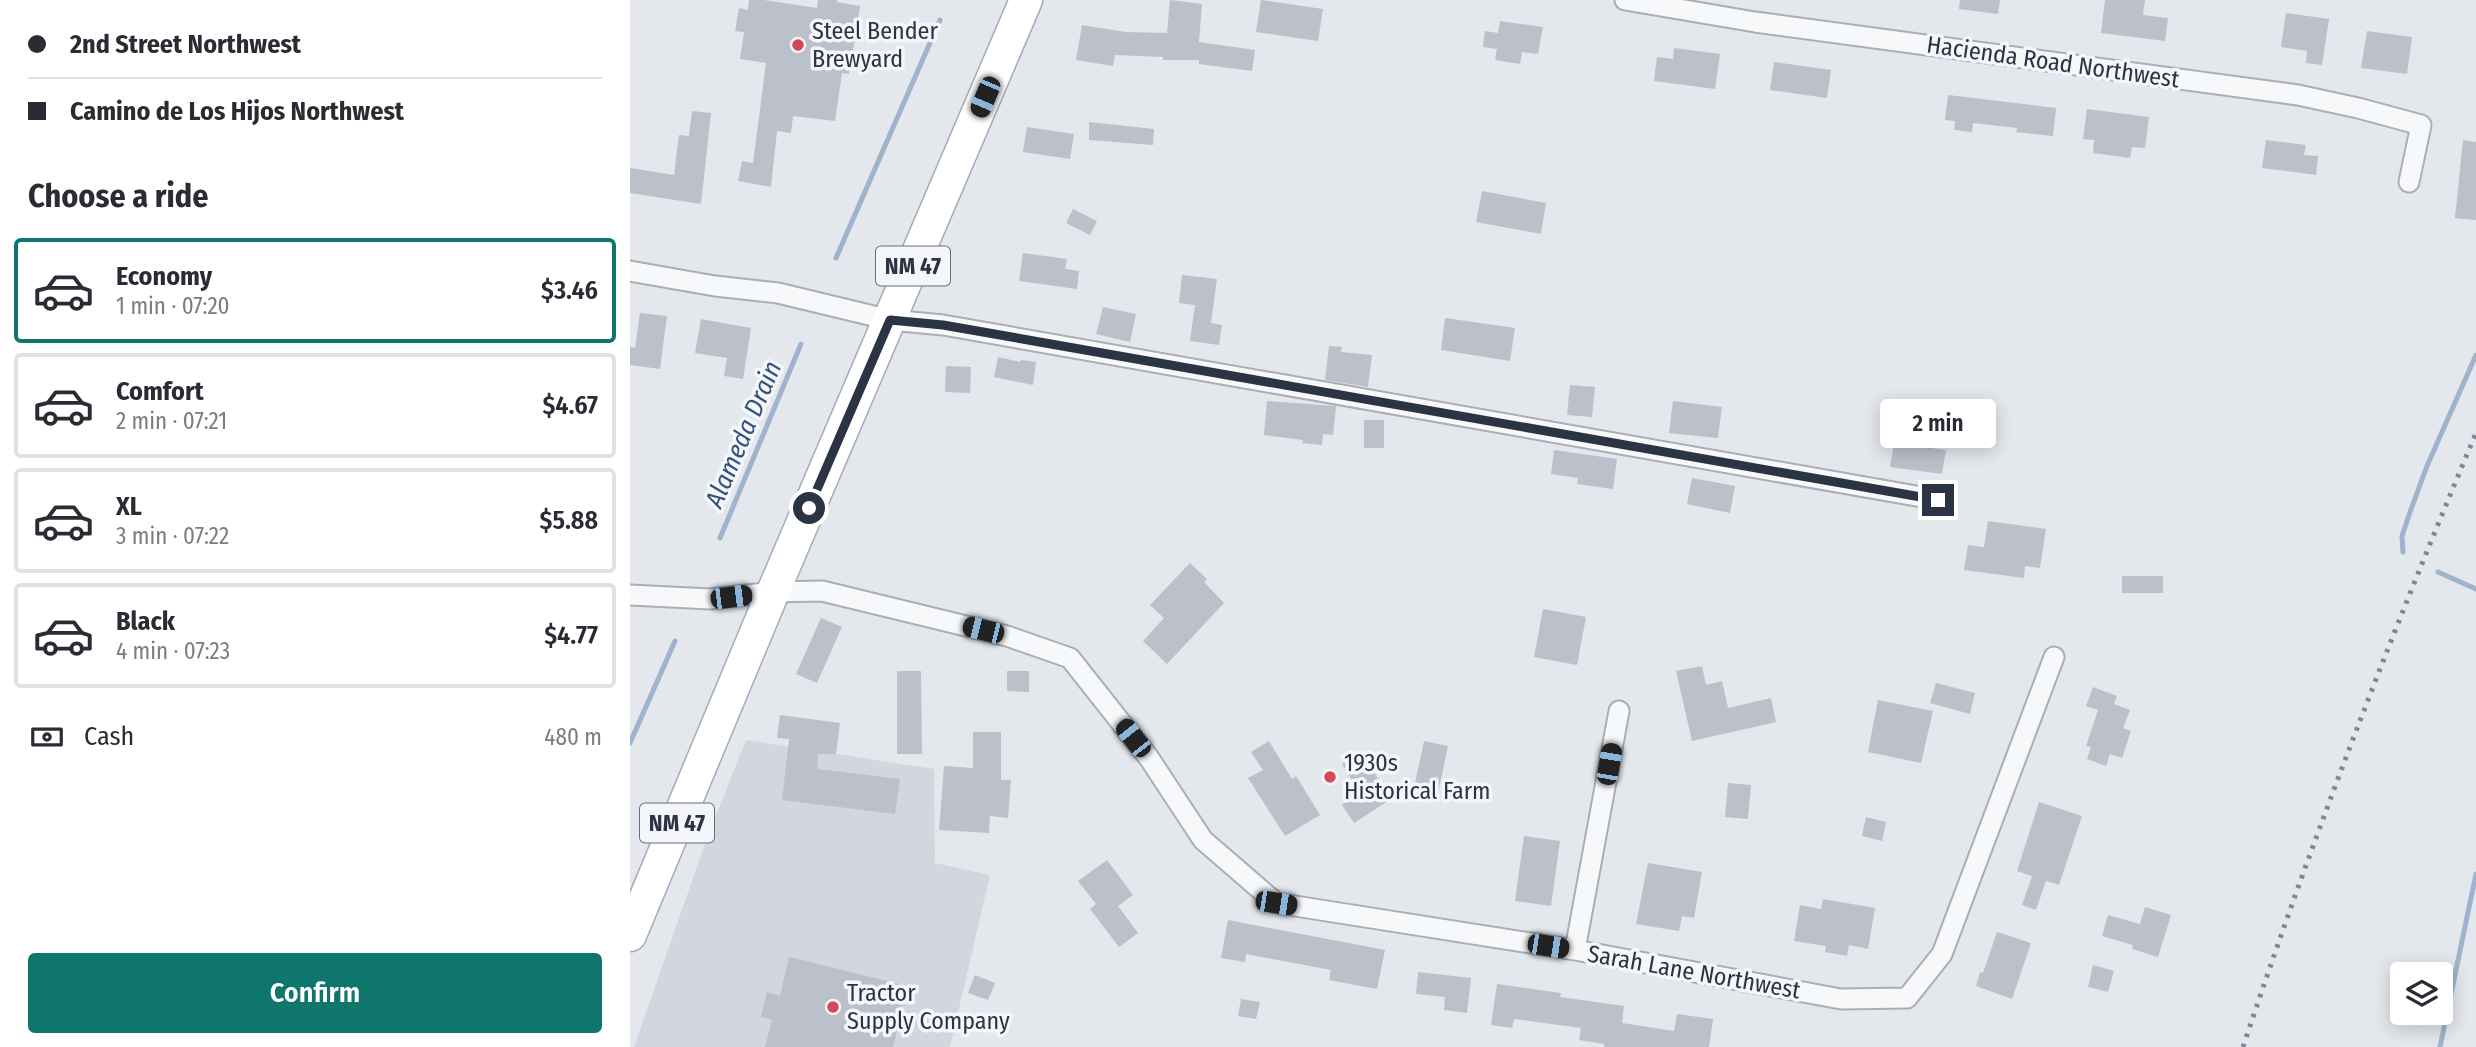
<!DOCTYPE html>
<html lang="en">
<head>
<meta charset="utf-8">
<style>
	body { margin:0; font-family:"Fira Sans Condensed",sans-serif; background:#f2f2f3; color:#2b2b33; height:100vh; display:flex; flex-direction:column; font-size:26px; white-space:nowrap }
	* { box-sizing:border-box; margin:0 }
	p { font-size:23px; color:#7c7c81 }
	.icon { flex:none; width:38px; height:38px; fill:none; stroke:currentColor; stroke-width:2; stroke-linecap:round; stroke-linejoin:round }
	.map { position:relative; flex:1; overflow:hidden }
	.sheet { display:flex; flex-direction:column; background:#fff; width:630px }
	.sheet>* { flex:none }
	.banner { display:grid; align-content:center; height:154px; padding:0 28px; background:#fff }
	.buttons { position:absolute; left:1760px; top:962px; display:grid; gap:14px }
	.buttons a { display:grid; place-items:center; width:63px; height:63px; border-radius:7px; background:#fff; box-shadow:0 4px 18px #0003; font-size:35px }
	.end { position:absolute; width:32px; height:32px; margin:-16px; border:9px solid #2b3445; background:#fff; box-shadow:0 0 0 4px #fff }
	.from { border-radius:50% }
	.bubble { position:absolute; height:49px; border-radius:7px; background:#fff; box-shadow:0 4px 18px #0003; font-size:23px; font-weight:600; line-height:49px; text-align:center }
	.car { position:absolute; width:21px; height:42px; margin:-21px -10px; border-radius:9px; box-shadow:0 0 5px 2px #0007; background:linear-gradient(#222 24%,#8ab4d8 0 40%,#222 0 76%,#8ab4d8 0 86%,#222 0) }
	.banner b { display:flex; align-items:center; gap:24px; height:66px; font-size:26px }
	.banner b+b { border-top:2px solid #e1e1e2 }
	.banner i { width:18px; height:18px; background:#2b2b33 }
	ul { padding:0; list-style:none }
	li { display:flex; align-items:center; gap:21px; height:105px; margin:0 14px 10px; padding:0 14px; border:4px solid #e1e1e2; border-radius:7px }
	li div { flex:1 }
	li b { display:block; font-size:26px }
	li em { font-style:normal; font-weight:600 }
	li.selected { border-color:#0f766e }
	li>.icon { width:63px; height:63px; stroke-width:1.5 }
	h2 { padding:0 28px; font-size:32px; line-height:84px }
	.pay { display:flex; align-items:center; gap:18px; height:77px; padding:0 28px; font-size:26px }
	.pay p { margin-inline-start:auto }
	.action { display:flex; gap:14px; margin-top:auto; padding:14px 28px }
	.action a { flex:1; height:80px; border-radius:7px; background:#0f766e; color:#fff; font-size:28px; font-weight:600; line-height:80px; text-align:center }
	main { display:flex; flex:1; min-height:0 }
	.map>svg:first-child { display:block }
	.built { fill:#d2d6de }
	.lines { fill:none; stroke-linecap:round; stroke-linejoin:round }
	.stream { stroke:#9fb4cc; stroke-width:5 }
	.building { fill:#bbc0ca }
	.street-casing { stroke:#a9aeb7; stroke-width:23 }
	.primary-casing { stroke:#a3abb8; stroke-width:35 }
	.street { stroke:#f7f8fa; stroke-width:19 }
	.primary { stroke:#fff; stroke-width:32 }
	.rail { stroke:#7d8696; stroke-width:5; stroke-dasharray:3.5 7; stroke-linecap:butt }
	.route { stroke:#2b3445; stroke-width:9 }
	.poi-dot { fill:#d1495b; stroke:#f4f6f9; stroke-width:2.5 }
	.labels { text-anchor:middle; stroke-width:7; stroke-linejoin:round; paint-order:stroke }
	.shield { fill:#f4f6f9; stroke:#676e7b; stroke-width:2 }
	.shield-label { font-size:23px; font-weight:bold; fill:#2b3445 }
	.poi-label { font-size:24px; fill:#2b3445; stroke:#f4f6f9; text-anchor:start }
	.street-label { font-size:24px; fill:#2b3445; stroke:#f4f6f9 }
	.water-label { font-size:26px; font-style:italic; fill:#34527a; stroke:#f4f6f9 }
</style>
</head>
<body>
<main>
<section class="sheet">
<div class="banner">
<b><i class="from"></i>2nd Street Northwest</b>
<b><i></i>Camino de Los Hijos Northwest</b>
</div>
<h2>Choose a ride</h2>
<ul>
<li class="selected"><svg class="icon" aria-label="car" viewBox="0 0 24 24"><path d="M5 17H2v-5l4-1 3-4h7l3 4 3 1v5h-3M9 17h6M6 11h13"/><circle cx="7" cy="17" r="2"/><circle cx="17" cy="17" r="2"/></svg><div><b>Economy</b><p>1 min · 07:20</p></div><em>$3.46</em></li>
<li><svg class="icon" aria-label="car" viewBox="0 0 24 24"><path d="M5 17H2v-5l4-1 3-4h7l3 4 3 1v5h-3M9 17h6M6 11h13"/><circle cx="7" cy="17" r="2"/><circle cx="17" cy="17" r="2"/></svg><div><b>Comfort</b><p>2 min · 07:21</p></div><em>$4.67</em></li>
<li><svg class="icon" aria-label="car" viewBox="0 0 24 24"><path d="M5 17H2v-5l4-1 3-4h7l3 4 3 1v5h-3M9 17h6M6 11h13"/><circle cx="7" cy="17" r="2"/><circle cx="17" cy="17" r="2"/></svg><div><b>XL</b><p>3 min · 07:22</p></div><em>$5.88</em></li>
<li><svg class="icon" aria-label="car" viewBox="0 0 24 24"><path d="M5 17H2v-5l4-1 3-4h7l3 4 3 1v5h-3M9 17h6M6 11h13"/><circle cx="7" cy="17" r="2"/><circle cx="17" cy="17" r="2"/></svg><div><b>Black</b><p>4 min · 07:23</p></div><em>$4.77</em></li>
</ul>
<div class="pay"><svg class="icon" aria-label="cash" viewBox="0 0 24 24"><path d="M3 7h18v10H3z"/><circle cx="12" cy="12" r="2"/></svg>Cash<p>480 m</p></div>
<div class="action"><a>Confirm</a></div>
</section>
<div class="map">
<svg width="1846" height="1047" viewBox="0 0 1846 1047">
	<rect width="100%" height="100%" fill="#e4e7ec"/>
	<path class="built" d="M116 740 304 769 305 863 360 875 320 1047H4L77 838Z"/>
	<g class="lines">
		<path class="stream" d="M206 258 310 20
			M90 538 171 344
			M1773 552 1772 536 1780 512 1797 466 1846 355
			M1808 572 1846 589
			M0 743 45 641
			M1810 1047 1846 874"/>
	</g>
	<path class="building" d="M119 0H134L187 8 188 0H207V2L230 6 219 74 212 73 205 121 163 116 161 133 147 131 141 187 108 181 112 161 123 163 136 63 110 59 114 32 105 31 109 8 118 10Z
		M540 0 572 4 569 42 625 50 622 71 569 64V60H533V57L485 55 483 66 446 60 452 25 496 32 537 33Z
		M631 0 693 9 688 41 626 32Z
		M1330 0H1370L1368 14 1329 9Z
		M1475 0H1515L1513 15 1538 18 1535 41 1471 33Z
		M1656 13 1699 19 1692 65 1676 63 1677 51 1651 47Z
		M870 21 913 27 908 54 892 52 890 64 865 60 867 49 853 47 855 31 868 33Z
		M1737 31 1782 37 1777 74 1731 68Z
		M1044 48 1090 54 1085 89 1024 81 1027 57 1043 59Z
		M1144 62 1201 70 1197 98 1140 90Z
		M1318 95 1426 108 1423 136 1386 132 1387 128 1343 123 1342 132 1324 130 1325 121 1315 120Z
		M1457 109 1519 117 1515 148 1502 147 1500 158 1463 153 1464 140 1453 139Z
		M62 111 81 113 71 204 0 193V168L44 175 49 135 59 136Z
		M459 122 524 129 523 145 459 140Z
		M397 127 444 134 440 159 393 152Z
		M1636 140 1676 145 1674 155 1688 156 1686 175 1632 168Z
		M1833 140 1846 142V220L1825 218Z
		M852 191 916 203 911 234 846 222Z
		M443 209 467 221 460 235 436 223Z
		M393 253 437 259 435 269 449 271 447 289 389 281Z
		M552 275 587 279 581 323 592 325 589 345 560 341 565 305 549 303Z
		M473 307 506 314 500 342 466 334Z
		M10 313 37 316 30 369 0 365V347L5 348Z
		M815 318 885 328 880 361 811 350Z
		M71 319 121 328 113 379 94 376 97 358 65 353Z
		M699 346 712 347 711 352 742 355 738 387 695 380Z
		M368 357 390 362 391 360 406 362 403 385 364 377Z
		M316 366 341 367 340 393 315 392Z
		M940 385 965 387 962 417 937 415Z
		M637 401 706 406 703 435 693 434 692 445 672 443 673 440 634 435Z
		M1043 401 1092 407 1088 438 1039 433Z
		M734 420H754V448H734Z
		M1264 443 1316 450 1312 474 1260 467Z
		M924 450 987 459 983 489 947 484 948 478 921 474Z
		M1062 478 1105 486 1100 513 1057 504Z
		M1358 521 1416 529 1410 568 1395 566 1394 578 1334 570 1338 545 1354 547Z
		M560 563 577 579 574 582 594 603 537 664 513 641 534 618 520 605Z
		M1492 576H1533V593H1492Z
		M913 609 956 617 947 665 904 657Z
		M191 618 212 627 187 683 166 674Z
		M1072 666 1076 685 1092 681 1098 708 1141 698 1146 722 1062 741 1046 671Z
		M267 671H291L292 754H267Z
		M377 671H399V692L377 691Z
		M1306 683 1345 693 1340 714 1300 703Z
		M1463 687 1487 696 1484 704 1500 710 1493 728 1501 731 1492 758 1480 754 1476 766 1457 759 1461 747 1456 746 1468 710 1456 706Z
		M1248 700 1303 711 1291 763 1238 752Z
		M150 715 210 723 206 754H188L187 769 270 779 265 814 152 800 159 739 147 738Z
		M343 732H371V780H381L378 818 360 816 359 833 309 830 314 766 343 768Z
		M639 741 662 779 666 776 690 815 655 836 618 778 633 770 621 752Z
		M794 741 818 746 808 793 784 788Z
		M731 752 761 799 724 823 712 805 730 793 712 764Z
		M1098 783 1121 785 1118 819 1095 817Z
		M1409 802 1452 816 1429 885 1416 881 1406 910 1392 905 1402 876 1387 871Z
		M1236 817 1256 822 1252 841 1232 836Z
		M894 836 930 841 921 906 885 901Z
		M477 860 503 895 488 906 508 933 489 947 460 909 466 904 448 881Z
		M1018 863 1072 872 1064 918 1052 916 1049 931 1006 924Z
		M1193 899 1245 908 1238 949 1219 945 1217 956 1195 952 1196 946 1164 941 1170 905 1191 909Z
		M1515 907 1541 915 1528 957 1502 949 1503 945 1472 936 1478 915 1510 924Z
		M598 920 755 950 747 989 699 980 701 970 616 954 615 962 591 958Z
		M1367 932 1401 943 1382 999 1346 986 1350 972 1353 973Z
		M159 957 278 986 263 1047H135L142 1020 131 1017 137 992 150 996Z
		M1463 965 1484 971 1478 992 1458 987Z
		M788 972 841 978 837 1013 814 1010 815 997 786 994Z
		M345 975 365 983 358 1000 338 993Z
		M867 984 931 993 930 997 994 1006 992 1023 1044 1031 1047 1014 1083 1019 1079 1047H974V1044L949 1040 951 1028 884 1019 882 1028 861 1025Z
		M611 999 630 1002 626 1019 608 1016Z"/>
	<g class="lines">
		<defs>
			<path id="street" d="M995 0 1125 22 1668 95 1728 108 1791 125 1779 182
				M0 271 85 286 148 293 260 320 313 325 1309 500
				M0 595 80 599 143 592 192 591 377 636 440 658 519 758 573 840 646 903 945 950 1211 999 1277 998 1312 954 1424 657
				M945 950 989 711"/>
			<path id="primary" d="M0 935 143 592 396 0"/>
		</defs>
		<use href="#street" class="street-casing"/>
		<use href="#primary" class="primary-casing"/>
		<use href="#street" class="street"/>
		<use href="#primary" class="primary"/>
		<path class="rail" d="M1613 1047C1682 839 1761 635 1846 433"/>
	</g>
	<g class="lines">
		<path class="route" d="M179 508 260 320 313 325 1308 500"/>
	</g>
	<g class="poi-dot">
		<circle cx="168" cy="45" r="7"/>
		<circle cx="700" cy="777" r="7"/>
		<circle cx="203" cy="1007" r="7"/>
	</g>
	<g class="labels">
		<g class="shield">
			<rect x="246" y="246.5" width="74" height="39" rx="5"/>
			<rect x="10" y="803.5" width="74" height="39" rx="5"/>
		</g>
		<g class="shield-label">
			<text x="283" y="274">NM 47</text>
			<text x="47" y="831">NM 47</text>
		</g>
		<g class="poi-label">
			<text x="182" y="39">Steel Bender<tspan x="182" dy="28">Brewyard</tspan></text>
			<text x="714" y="771">1930s<tspan x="714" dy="28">Historical Farm</tspan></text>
			<text x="217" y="1001">Tractor<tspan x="217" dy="28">Supply Company</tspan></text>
		</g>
		<g class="street-label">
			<text transform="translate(1423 62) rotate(8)" y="8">Hacienda Road Northwest</text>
			<text transform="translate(1064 972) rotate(10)" y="8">Sarah Lane Northwest</text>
		</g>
		<g class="water-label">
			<text transform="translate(113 434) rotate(-67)" y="9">Alameda Drain</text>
		</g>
	</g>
</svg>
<div class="buttons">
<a><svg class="icon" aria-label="layers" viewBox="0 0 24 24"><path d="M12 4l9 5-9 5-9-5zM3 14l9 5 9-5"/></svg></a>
</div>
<i class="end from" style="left:179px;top:508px"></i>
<i class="end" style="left:1308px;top:500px"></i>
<div class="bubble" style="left:1250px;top:399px;width:116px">2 min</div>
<i class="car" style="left:355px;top:97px;rotate:203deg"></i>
<i class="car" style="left:101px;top:597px;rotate:83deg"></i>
<i class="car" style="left:353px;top:630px;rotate:284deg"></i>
<i class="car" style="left:503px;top:738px;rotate:322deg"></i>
<i class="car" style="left:979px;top:764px;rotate:10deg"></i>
<i class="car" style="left:646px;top:903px;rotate:99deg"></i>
<i class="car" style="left:918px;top:946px;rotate:99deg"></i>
</div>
</main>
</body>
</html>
